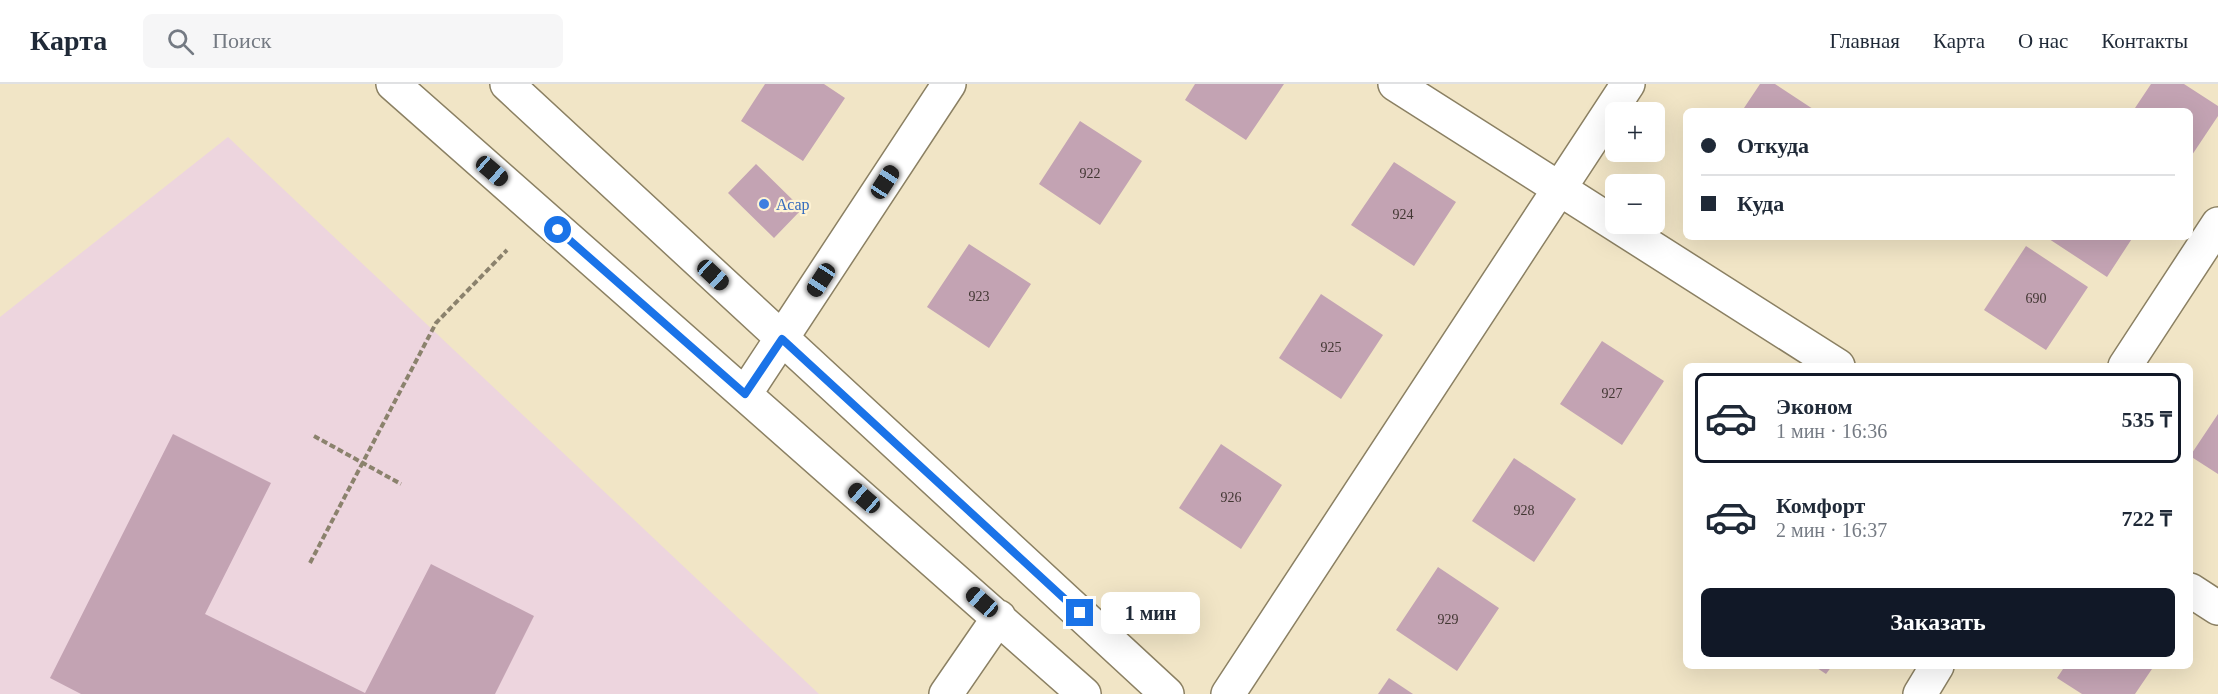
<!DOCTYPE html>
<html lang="ru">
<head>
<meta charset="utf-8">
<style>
	body { margin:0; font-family:Georgia,serif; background:#f6f6f7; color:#1f2937; height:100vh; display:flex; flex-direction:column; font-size:22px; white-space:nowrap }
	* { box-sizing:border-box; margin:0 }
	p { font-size:20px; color:#747a83 }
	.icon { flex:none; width:33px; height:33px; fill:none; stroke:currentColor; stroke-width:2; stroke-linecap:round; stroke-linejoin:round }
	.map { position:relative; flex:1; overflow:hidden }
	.panel { position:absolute; left:1683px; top:279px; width:510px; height:306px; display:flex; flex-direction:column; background:#fff; border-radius:9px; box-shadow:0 6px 24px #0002 }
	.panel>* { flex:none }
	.hud { position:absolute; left:1683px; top:24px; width:510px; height:132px; border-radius:9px; box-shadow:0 6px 24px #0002; display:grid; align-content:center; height:132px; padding:0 18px; background:#fff }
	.tools { position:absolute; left:1605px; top:18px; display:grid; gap:12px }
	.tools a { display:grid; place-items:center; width:60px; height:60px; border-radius:9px; background:#fff; box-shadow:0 6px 24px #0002; font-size:30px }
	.end { position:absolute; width:27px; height:27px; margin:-14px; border:8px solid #1a73e8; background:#fff; box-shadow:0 0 0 3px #fff }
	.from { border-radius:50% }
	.bubble { position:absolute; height:42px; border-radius:9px; background:#fff; box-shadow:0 6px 24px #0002; font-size:20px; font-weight:800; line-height:42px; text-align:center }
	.car { position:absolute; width:18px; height:36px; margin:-18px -9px; border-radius:8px; box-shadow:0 0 4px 2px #0007; background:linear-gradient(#222 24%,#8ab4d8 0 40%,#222 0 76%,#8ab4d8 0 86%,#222 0) }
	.hud b { display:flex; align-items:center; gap:21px; height:57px; font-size:22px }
	.hud b+b { border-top:2px solid #e0e1e3 }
	.hud i { width:15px; height:15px; background:#1f2937 }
	ul { padding:10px 0 0; list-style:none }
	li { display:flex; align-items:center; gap:18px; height:90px; margin:0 12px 9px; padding:0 6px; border:3px solid transparent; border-radius:9px }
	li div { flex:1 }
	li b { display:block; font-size:22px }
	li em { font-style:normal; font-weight:800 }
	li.active { border-color:#111827 }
	li>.icon { width:54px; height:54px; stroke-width:1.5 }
	.cta { display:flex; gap:12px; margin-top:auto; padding:12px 18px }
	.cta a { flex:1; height:69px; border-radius:9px; background:#111827; color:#fff; font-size:24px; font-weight:800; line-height:69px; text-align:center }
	header { display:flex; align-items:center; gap:36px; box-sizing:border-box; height:84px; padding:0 30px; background:#fff; border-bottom:2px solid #e0e1e3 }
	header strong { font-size:28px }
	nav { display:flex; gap:33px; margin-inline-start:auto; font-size:21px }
	.search { width:420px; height:54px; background:#f6f6f7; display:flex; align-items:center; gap:15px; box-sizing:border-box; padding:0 21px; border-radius:9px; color:#747a83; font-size:22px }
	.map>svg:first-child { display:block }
	.education { fill:#edd5de }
	.building { fill:#c3a3b3 }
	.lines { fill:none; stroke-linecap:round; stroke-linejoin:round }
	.minor-casing { stroke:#8b8063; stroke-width:36 }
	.path { stroke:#8b826d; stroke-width:4; stroke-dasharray:6 3; stroke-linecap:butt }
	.minor { stroke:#fff; stroke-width:33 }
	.route { stroke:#1a73e8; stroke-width:8 }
	.shop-dot { fill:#3f7fe0; stroke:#fff3d3; stroke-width:2 }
	.labels { text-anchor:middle; stroke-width:4.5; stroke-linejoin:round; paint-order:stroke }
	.number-label { font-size:14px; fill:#413632 }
	.shop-label { font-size:16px; fill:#366cbe; stroke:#fff3d3; text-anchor:start }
</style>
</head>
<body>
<header>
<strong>Карта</strong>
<div class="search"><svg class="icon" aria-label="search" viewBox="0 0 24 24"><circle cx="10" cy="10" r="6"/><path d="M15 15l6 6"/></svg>Поиск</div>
<nav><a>Главная</a><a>Карта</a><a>О нас</a><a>Контакты</a></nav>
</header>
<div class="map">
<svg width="2218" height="610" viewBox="0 0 2218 610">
	<rect width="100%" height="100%" fill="#f1e5c6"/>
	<path class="education" d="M228 53 819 610H0V233Z"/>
	<path class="building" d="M765 0H824L845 14 803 77 741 37Z
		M1195 0H1284L1246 56 1185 16Z
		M1760 0H1775L1816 27H1742Z
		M2151 0H2184L2218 22V32L2190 74V27H2133Z
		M1080 37 1142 77 1100 141 1039 100Z
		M1394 78 1456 118 1414 182 1351 141Z
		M756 80 802 125 774 154 728 109Z
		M2046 153H2133L2107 193Z
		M969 160 1031 200 989 264 927 223Z
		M2026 162 2088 203 2046 266 1984 226Z
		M1321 210 1383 251 1341 315 1279 274Z
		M1602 257 1664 297 1622 361 1560 320Z
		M2218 330V390L2190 372Z
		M173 350 271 399 205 530 365 609 431 480 534 532 495 610H81L50 594Z
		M1221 360 1282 401 1241 465 1179 424Z
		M1514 374 1576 415 1534 478 1472 437Z
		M1438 483 1499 524 1457 587 1396 546Z
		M1814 582H1832L1826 590Z
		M2065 582H2154L2135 610H2082L2057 594Z
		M1389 594 1413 610H1378Z"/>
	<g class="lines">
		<defs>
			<path id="minor" d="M393 0 1084 610
				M507 0 1167 610
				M1395 0 1838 282
				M2125 282 2218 140
				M745 310 949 0
				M2190 506 2218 524
				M946 610 999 533
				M1228 610 1628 0
				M1920 610 1937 582"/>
		</defs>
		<use href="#minor" class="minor-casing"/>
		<path class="path" d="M314 352 401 400
			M310 479 436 239 507 166"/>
		<use href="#minor" class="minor"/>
	</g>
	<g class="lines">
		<path class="route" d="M558 146 745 310 782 255 1080 529"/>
	</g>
	<circle class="shop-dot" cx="764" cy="120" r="6"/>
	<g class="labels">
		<g class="number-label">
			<text x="1090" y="94">922</text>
			<text x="1403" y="135">924</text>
			<text x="979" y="217">923</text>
			<text x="2036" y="219">690</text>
			<text x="1331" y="268">925</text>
			<text x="1612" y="314">927</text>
			<text x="1231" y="418">926</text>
			<text x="1524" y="431">928</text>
			<text x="1448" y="540">929</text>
		</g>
		<g class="shop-label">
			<text x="776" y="126">Асар</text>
		</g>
	</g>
</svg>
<div class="tools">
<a>+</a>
<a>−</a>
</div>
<i class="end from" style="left:558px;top:146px"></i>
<i class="end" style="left:1080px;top:529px"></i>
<div class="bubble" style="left:1101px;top:508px;width:99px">1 мин</div>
<i class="car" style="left:492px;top:87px;rotate:131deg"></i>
<i class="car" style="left:885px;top:98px;rotate:33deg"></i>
<i class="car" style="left:713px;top:191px;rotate:133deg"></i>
<i class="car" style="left:821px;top:196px;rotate:213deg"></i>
<i class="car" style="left:864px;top:414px;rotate:311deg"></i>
<i class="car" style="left:982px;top:518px;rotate:311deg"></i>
<div class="hud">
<b><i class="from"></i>Откуда</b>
<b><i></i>Куда</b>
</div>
<section class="panel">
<ul>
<li class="active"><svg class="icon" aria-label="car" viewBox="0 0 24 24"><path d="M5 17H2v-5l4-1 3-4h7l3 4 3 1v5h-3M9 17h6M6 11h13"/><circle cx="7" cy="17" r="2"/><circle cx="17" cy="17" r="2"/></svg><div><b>Эконом</b><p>1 мин · 16:36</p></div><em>535 ₸</em></li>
<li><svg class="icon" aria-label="car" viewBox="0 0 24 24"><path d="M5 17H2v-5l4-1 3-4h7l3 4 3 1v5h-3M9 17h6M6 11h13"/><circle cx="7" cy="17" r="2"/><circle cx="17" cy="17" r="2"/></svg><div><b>Комфорт</b><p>2 мин · 16:37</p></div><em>722 ₸</em></li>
</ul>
<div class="cta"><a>Заказать</a></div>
</section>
</div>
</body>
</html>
